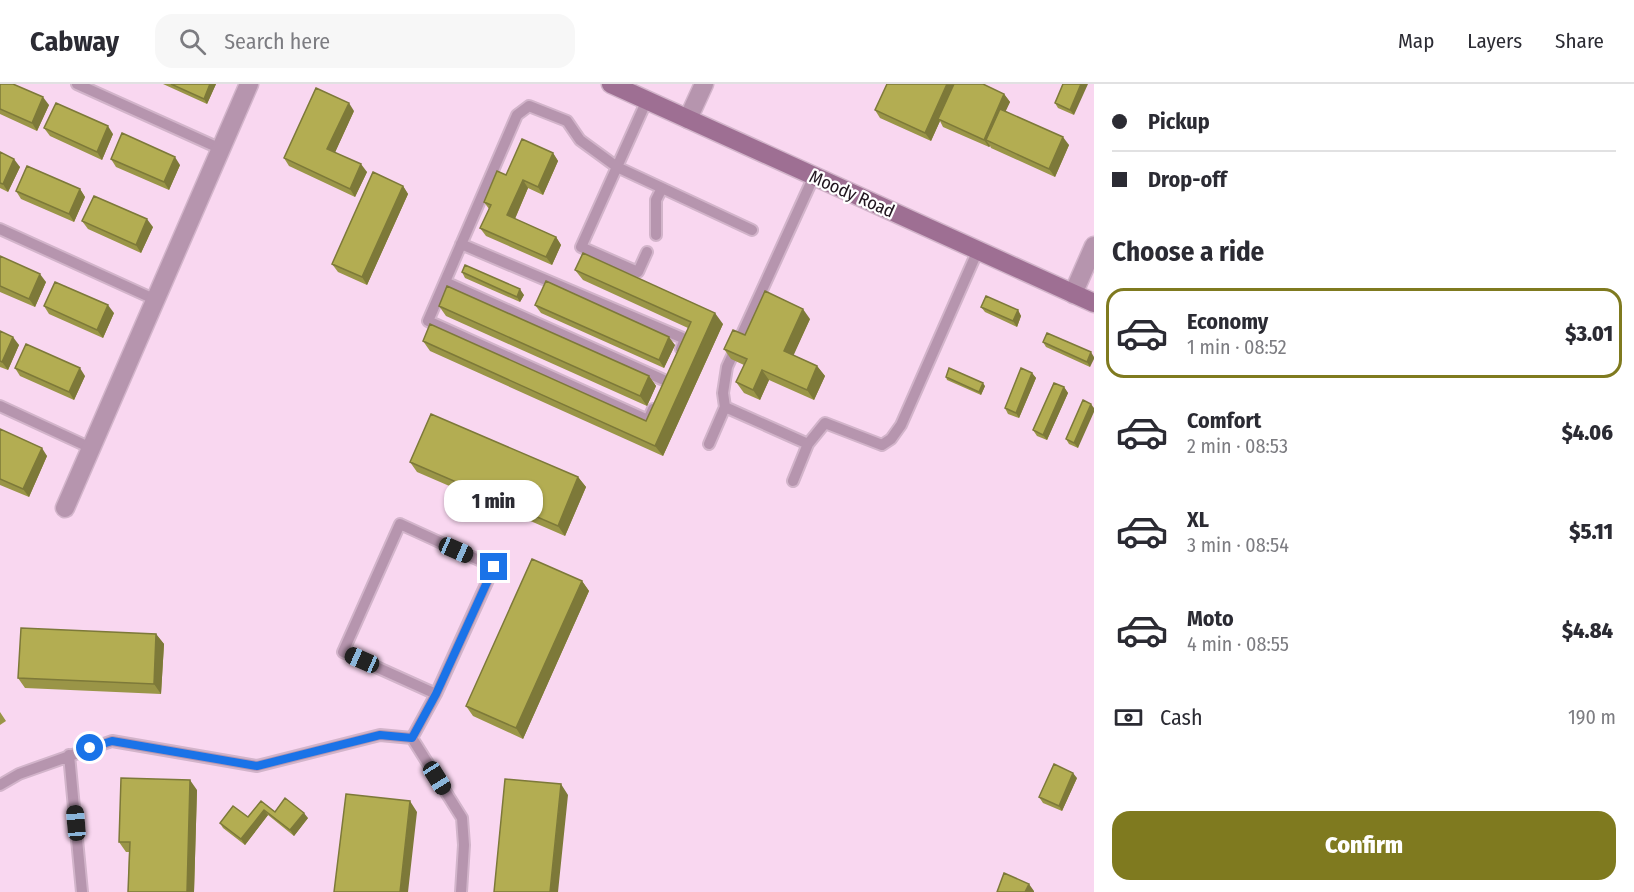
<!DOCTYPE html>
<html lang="en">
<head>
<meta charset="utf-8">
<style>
	body { margin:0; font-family:"Fira Sans Condensed",sans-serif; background:#f7f7f7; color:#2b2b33; height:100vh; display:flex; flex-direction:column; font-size:22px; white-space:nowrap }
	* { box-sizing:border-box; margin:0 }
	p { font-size:20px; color:#7c7c81 }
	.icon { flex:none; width:33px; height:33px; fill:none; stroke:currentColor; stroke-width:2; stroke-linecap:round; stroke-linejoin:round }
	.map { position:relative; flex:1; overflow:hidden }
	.sheet { display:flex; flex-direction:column; background:#fff; width:540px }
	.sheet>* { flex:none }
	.hud { display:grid; align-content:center; height:132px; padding:0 18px; background:#fff }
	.end { position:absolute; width:27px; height:27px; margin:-14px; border:8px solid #1a73e8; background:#fff; box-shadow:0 0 0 3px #fff }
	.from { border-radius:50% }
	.bubble { position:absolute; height:42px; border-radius:18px; background:#fff; box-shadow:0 2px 4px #0004; font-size:20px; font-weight:800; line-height:42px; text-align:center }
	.car { position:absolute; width:18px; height:36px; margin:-18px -9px; border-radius:8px; box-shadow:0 0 4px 2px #0007; background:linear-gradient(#222 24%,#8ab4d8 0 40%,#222 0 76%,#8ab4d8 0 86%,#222 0) }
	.hud b { display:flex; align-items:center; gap:21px; height:57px; font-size:22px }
	.hud b+b { border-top:2px solid #e1e1e2 }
	.hud i { width:15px; height:15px; background:#2b2b33 }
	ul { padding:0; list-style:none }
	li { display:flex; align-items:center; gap:18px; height:90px; margin:0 12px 9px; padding:0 6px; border:3px solid transparent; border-radius:18px }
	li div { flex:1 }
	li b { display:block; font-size:22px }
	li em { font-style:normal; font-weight:800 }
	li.active { border-color:#7f7a1f }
	li>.icon { width:54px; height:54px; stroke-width:1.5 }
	h2 { padding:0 18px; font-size:27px; line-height:72px }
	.pay { display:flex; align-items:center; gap:15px; height:66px; padding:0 18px; font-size:22px }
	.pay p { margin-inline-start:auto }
	.primary-button { display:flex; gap:12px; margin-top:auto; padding:12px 18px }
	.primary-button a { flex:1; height:69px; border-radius:18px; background:#7f7a1f; color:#fff; font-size:24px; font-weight:800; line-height:69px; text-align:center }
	header { display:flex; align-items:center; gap:36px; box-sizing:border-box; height:84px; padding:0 30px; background:#fff; border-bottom:2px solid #e1e1e2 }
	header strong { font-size:28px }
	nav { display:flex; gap:33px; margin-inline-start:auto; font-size:21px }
	.search { width:420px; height:54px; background:#f7f7f7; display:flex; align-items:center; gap:15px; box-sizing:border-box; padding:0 21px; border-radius:18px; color:#7c7c81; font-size:22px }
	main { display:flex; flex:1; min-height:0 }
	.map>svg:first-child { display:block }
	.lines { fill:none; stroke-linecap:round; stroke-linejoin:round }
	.service-casing { stroke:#d2b4ca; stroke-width:14 }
	.minor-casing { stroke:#d2b4ca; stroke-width:21 }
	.secondary-casing { stroke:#d2b4ca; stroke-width:21 }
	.service { stroke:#b695ae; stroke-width:10 }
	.minor { stroke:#b695ae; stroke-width:18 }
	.secondary { stroke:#9e6f93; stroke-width:18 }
	.wall { fill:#9a9547 }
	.shaded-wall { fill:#7d7939 }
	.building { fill:#b3ad52; stroke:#7d7939; stroke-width:1.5 }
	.route { stroke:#1a73e8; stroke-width:8 }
	.labels { text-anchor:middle; stroke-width:4.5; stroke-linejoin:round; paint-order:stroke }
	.street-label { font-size:18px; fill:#20151e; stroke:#fff }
</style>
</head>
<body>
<header>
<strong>Cabway</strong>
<div class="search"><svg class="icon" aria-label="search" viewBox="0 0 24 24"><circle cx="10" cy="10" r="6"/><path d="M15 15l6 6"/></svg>Search here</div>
<nav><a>Map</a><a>Layers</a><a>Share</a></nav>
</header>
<main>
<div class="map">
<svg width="1094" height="808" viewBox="0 0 1094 808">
	<rect width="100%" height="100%" fill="#f9d7f0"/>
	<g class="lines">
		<defs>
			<path id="service" d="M77 0 221 65
				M647 16 581 163 638 188 647 168
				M0 145 156 216
				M656 151V116L662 104
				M461 160 685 255 681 265
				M445 198 666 297
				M0 322 91 364
				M725 323 808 360
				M653 325 648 336 428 237 517 31 529 22 567 37 580 56 617 83 752 146
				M709 360 725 323 723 309 727 283 814 92
				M793 397 808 360 825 339 882 361 891 355 901 341 978 166
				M400 440 494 483 436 610 343 568Z
				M412 654 436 610
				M69 671 82 808
				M0 701 19 690 112 657 257 682 380 651 412 654 462 734 464 761 461 808"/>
			<path id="minor" d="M688 35 704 0
				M1073 210 1094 162
				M65 424 249 0"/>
			<path id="secondary" d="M611 0 1094 219"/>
		</defs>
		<use href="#service" class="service-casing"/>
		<use href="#minor" class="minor-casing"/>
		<use href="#secondary" class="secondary-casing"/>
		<use href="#service" class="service"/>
		<use href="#minor" class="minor"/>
		<use href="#secondary" class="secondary"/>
	</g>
	<path class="wall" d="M0 0 49 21 37 47 0 30Z
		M163 0H216L207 20Z
		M1063 0 1074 31 1058 24 1055 19Z
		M1004 10 1010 18 1005 27 1069 61 1055 93 991 64 990 62 989 63 943 43 940 37 931 57 880 34 875 26Z
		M354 27 335 68 367 88 355 113 289 82 284 74Z
		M44 44 113 50 102 76 50 52Z
		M0 68 20 83 8 108 0 104Z
		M553 69 558 77 543 111 528 104 515 135 556 153 561 161 552 181 486 152 480 144 489 125 484 118 506 91Z
		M111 75 180 81 169 106 116 83Z
		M403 102 408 110 367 201 338 188 332 180Z
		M80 105 85 113 74 138 21 115 16 107Z
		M82 137 153 143 141 169 88 145Z
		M0 172 46 198 35 223 0 208Z
		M575 186 723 240 663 372 430 267 423 257 646 337 688 244 583 196Z
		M462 188 524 211 520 218 465 194Z
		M535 221 675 261 664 284 541 229Z
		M44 222 114 229 103 254 49 230Z
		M439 222 649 292 656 302 647 322 446 232Z
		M981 223 1018 226 1021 232 1017 243 985 228Z
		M810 235 793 271 817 282 825 292 814 316 769 296 760 316 744 309 736 298 744 281 731 275 724 265 745 251Z
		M0 247 19 261 8 286 0 283Z
		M1043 258 1091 268 1090 283 1046 263Z
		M15 284 85 292 74 316 20 292Z
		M1032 289 1036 294 1019 334 1008 330 1005 324Z
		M946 293 985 302 981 311 947 296Z
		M1064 303 1068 309 1047 356 1037 352 1033 346Z
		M1083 316 1078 364 1069 360 1066 355Z
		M0 345 47 372 29 413 0 401Z
		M410 378 578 393 586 403 565 452 417 388Z
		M582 497 589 507 523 655 473 632 466 622Z
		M156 550 164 560 161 610 25 604 18 594Z
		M0 628 6 637 0 641Z
		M1077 694 1062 727 1043 719 1039 713Z
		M197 706 194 808H128L129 768H126L119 758Z
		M261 717 275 728 308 734 294 752 268 731 245 761 223 744 220 739 248 733Z"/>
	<path class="shaded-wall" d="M210 0H216L207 20 204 15Z
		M947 0H956L938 35 940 37 931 57 925 49Z
		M1081 0H1088L1074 31 1070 26Z
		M1004 10 1010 18 991 59 986 56 990 62 989 63 984 56Z
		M43 13 49 21 37 47 32 39Z
		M349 19 354 27 333 73 327 65Z
		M108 42 113 50 102 76 97 68Z
		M1063 53 1069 61 1055 93 1049 85Z
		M553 69 558 77 543 111 538 103Z
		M175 73 180 81 169 106 164 98Z
		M14 75 20 83 8 108 3 100Z
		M361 80 367 88 355 113 350 105Z
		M523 96 528 104 513 139 507 131Z
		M403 102 408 110 367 201 362 193Z
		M80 105 85 113 74 138 69 130Z
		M147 135 153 143 141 169 136 161Z
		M556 153 561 161 552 181 546 173Z
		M40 190 46 198 35 223 29 215Z
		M520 205 524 211 520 218 517 213Z
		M108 221 114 229 103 254 97 246Z
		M803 225 810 235 791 277 784 267Z
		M1018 226 1021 232 1017 243 1013 237Z
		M715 229 723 240 663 372 655 362Z
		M13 253 19 261 8 286 2 278Z
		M669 253 675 261 664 284 659 276Z
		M1091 268 1094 273V275L1090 283 1087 278Z
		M817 282 825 292 814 316 807 306Z
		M80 284 85 292 74 316 69 308Z
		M762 286 769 296 760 316 753 306Z
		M1032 289 1036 294 1019 334 1016 329Z
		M649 292 656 302 647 322 640 312Z
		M983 299 985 302 981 311 979 308Z
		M1064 303 1068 309 1047 356 1043 351Z
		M1091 320 1094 324V328L1078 364 1074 359Z
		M42 364 47 372 29 413 23 405Z
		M578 393 586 403 565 452 558 442Z
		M582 497 589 507 523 655 516 644Z
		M156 550 164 560 161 610 154 600Z
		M1073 689 1077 694 1062 727 1059 722Z
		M190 696 197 706 194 808H187Z
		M561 700 568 711 558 808H550Z
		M410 717 417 728 408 808H400Z
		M264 726 268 731 245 761 241 755Z
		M304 729 308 734 294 752 290 746Z
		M1029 800 1034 807V808H1025Z"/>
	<path class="building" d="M0 0H13L43 13 32 39 0 25Z
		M171 0H210L204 15Z
		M887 0H947L925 49 875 26Z
		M954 0H983L1004 10 984 56 938 35Z
		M1063 0H1081L1070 26 1055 19Z
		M316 4 349 19 327 65 361 80 350 105 284 74Z
		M56 19 108 42 97 68 44 44Z
		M1000 25 1063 53 1049 85 986 56Z
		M122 49 175 73 164 98 111 75Z
		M522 55 553 69 538 103 523 96 507 131 556 153 546 173 480 144 491 121 484 118 497 87 506 91Z
		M0 68 14 75 3 100 0 99Z
		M27 82 80 105 69 130 16 107Z
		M373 88 403 102 362 193 332 180Z
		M94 112 147 135 136 161 82 137Z
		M583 169 715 229 655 362 423 257 430 240 646 337 691 238 575 186Z
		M0 172 40 190 29 215 0 202Z
		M465 181 520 205 517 213 462 188Z
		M546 197 669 253 659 276 535 221Z
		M55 198 108 221 97 246 44 222Z
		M447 202 649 292 640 312 439 222Z
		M765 207 803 225 784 267 817 282 807 306 762 286 753 306 736 298 747 275 724 265 733 246 745 251Z
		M986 212 1018 226 1013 237 981 223Z
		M0 247 13 253 2 278 0 277Z
		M1047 249 1091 268 1087 278 1043 258Z
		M26 260 80 284 69 308 15 284Z
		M949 284 983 299 979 308 946 293Z
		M1021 284 1032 289 1016 329 1005 324Z
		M1054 299 1064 303 1043 351 1033 346Z
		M1083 316 1091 320 1074 359 1066 355Z
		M431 330 578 393 558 442 410 378Z
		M0 345 42 364 23 405 0 395Z
		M532 475 582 497 516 644 466 622Z
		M21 544 156 550 154 600 18 594Z
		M1054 680 1073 689 1059 722 1039 713Z
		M121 694 190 696 187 808H128L130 758H119Z
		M505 695 561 700 550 808H494Z
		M346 710 410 717 400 808H334Z
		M285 714 304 729 290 746 264 726 241 755 220 739 233 722 248 733 261 717 275 728Z
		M1004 789 1029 800 1025 808H997Z"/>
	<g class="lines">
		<path class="route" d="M90 664 112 657 257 682 380 651 412 654 436 610 494 483"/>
	</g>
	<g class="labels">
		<g class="street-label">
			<text transform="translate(852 110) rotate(24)" y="6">Moody Road</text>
		</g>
	</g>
</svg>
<i class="end from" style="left:90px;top:664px"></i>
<i class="end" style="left:494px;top:483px"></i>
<div class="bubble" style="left:444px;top:396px;width:99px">1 min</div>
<i class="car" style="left:456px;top:466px;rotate:114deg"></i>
<i class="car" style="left:362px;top:576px;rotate:294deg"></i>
<i class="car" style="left:437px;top:694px;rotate:148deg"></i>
<i class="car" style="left:76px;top:739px;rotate:355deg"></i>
</div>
<section class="sheet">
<div class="hud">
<b><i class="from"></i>Pickup</b>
<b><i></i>Drop-off</b>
</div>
<h2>Choose a ride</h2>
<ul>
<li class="active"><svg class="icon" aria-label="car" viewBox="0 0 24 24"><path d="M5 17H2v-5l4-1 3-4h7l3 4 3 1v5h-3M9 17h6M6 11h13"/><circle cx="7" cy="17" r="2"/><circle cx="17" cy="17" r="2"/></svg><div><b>Economy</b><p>1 min · 08:52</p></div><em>$3.01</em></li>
<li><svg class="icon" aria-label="car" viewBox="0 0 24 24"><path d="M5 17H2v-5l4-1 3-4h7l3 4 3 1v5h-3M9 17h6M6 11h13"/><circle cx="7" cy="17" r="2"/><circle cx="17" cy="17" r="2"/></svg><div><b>Comfort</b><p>2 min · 08:53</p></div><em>$4.06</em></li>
<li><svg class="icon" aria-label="car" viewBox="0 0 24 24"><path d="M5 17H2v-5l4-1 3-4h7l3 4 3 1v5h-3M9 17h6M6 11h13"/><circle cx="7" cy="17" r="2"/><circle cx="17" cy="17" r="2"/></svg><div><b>XL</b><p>3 min · 08:54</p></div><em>$5.11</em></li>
<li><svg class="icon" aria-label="car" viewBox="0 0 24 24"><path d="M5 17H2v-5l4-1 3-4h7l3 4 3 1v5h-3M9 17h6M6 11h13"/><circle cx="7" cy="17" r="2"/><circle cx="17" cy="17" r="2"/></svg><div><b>Moto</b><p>4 min · 08:55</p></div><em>$4.84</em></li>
</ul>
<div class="pay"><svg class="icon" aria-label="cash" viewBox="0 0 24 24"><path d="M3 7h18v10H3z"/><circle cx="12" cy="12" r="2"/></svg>Cash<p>190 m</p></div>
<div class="primary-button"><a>Confirm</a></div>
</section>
</main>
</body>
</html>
